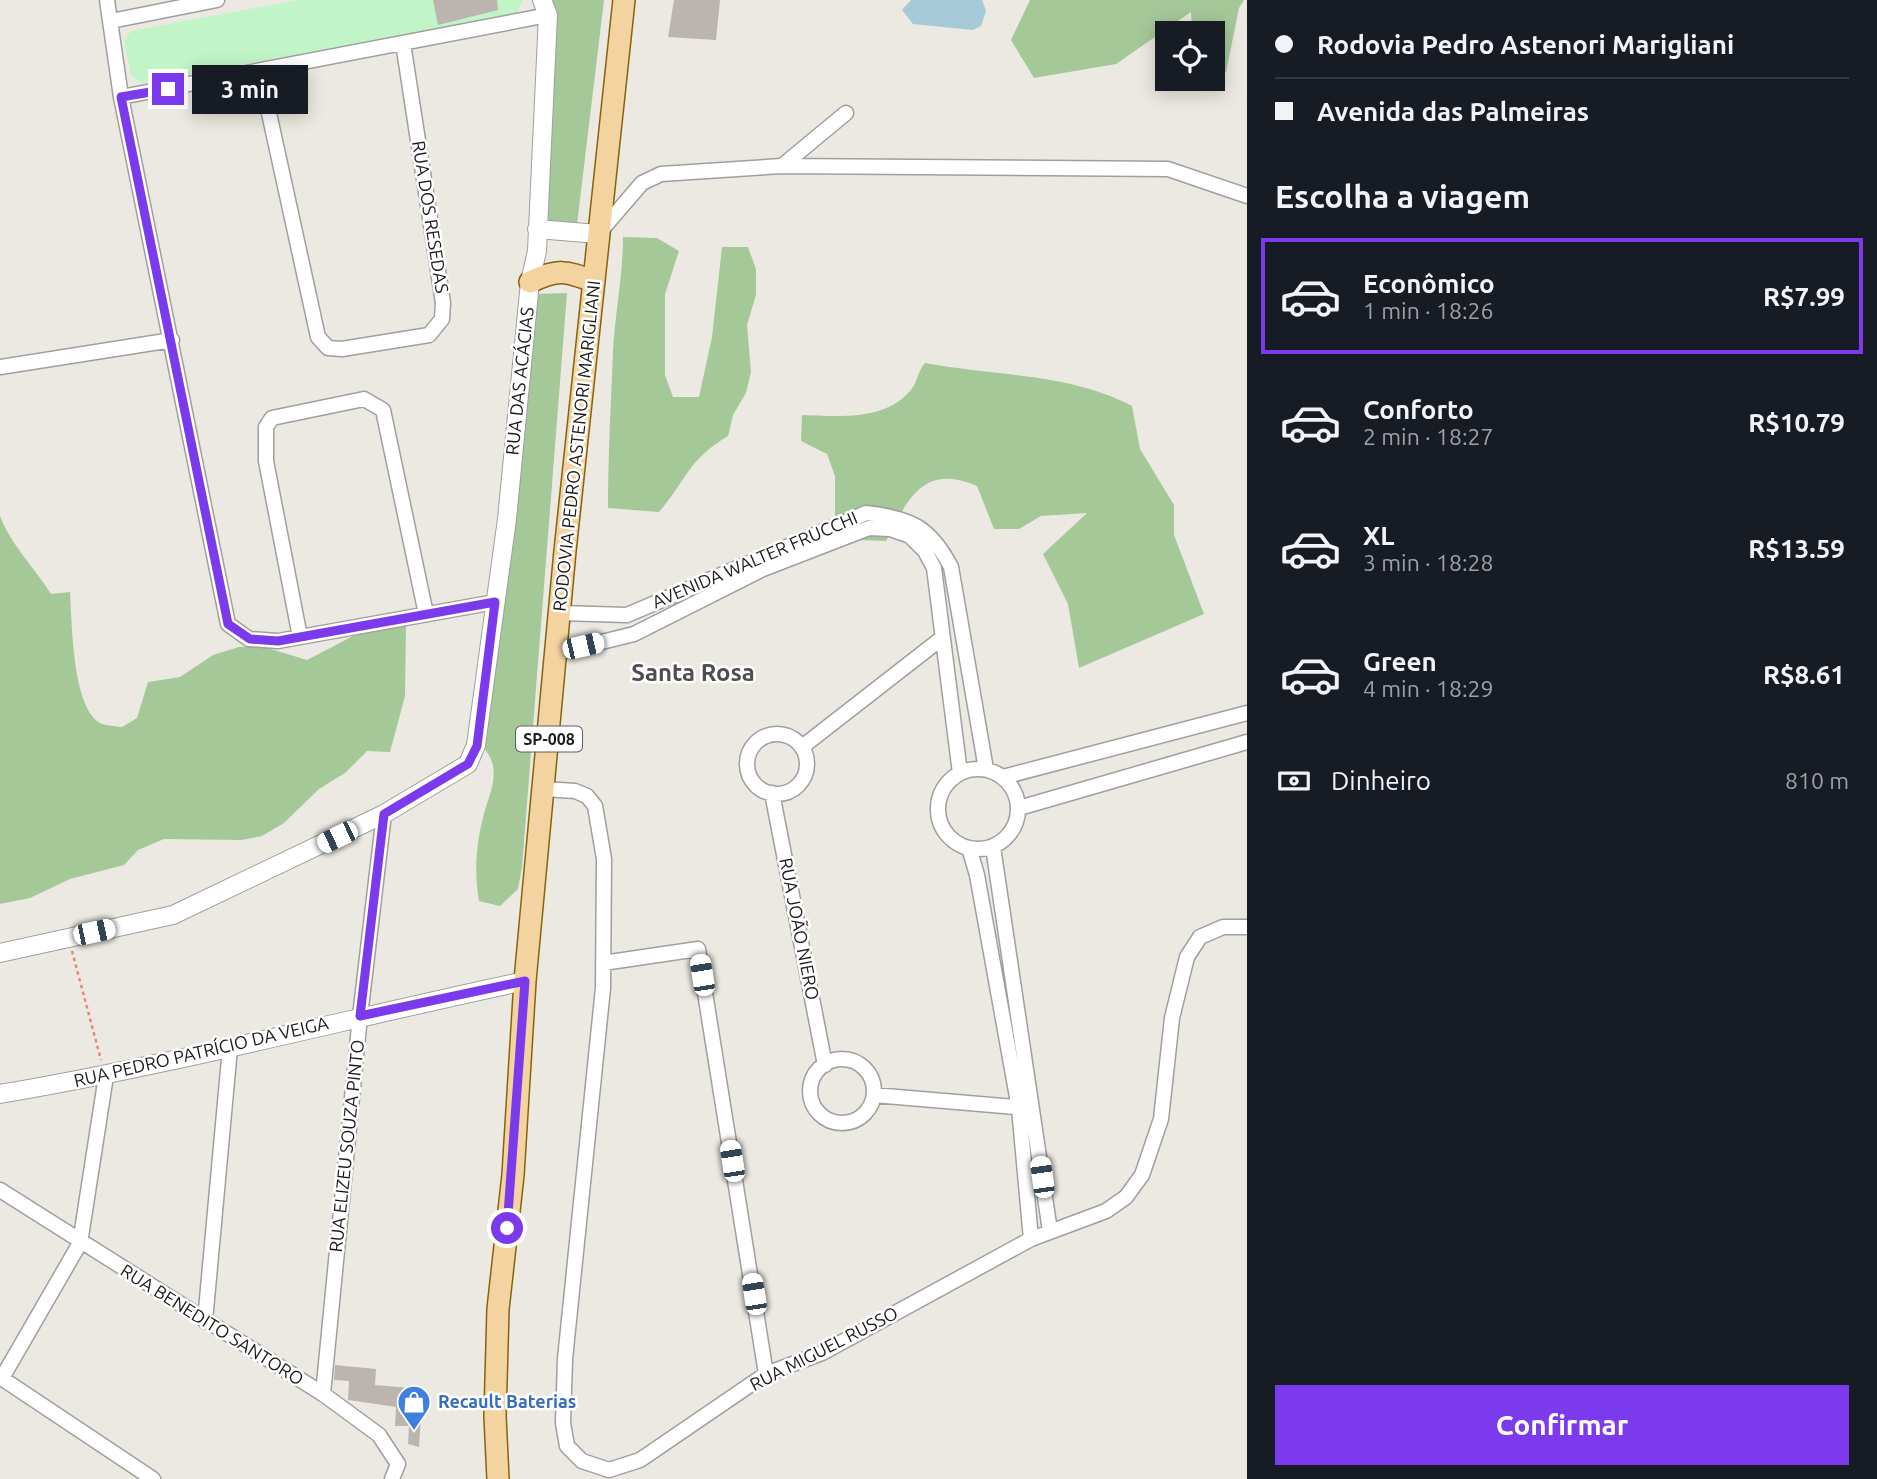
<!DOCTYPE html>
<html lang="pt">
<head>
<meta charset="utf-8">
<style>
	body { margin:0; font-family:Ubuntu,sans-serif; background:#20242c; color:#f1f3f6; height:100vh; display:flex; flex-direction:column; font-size:26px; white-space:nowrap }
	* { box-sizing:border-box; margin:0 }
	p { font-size:23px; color:#9ea1a6 }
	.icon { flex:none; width:38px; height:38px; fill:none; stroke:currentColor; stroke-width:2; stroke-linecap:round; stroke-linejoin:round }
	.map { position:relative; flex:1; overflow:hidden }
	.side { display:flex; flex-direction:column; background:#171b24; width:630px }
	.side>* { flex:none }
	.banner { display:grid; align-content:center; height:154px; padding:0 28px; background:#171b24 }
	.controls { position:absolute; left:1155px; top:21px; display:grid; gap:14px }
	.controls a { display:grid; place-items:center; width:70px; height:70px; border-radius:0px; background:#171b24; box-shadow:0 4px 18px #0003; font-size:35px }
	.end { position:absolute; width:32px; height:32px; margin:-16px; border:9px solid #7c3aed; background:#fff; box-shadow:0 0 0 4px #fff }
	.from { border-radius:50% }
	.bubble { position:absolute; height:49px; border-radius:0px; background:#171b24; box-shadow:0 4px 18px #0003; font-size:23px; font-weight:700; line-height:49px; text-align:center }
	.car { position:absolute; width:21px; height:42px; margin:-21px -10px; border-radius:9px; box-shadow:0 0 5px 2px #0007; background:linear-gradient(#fff 24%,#345 0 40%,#fff 0 76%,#345 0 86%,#fff 0) }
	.banner b { display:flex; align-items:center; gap:24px; height:66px; font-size:26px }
	.banner b+b { border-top:2px solid #363941 }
	.banner i { width:18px; height:18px; background:#f1f3f6 }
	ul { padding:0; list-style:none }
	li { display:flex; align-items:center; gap:21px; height:116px; margin:0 14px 10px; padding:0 14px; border:4px solid transparent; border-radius:0px }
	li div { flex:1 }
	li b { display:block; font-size:26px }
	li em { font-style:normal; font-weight:700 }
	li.current { border-color:#7c3aed }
	li>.icon { width:63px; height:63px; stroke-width:1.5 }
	h2 { padding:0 28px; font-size:32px; line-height:84px }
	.pay { display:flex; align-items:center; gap:18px; height:77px; padding:0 28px; font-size:26px }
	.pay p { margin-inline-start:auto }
	.button { display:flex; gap:14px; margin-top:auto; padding:14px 28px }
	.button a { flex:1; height:80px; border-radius:0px; background:#7c3aed; color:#fff; font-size:28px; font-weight:700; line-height:80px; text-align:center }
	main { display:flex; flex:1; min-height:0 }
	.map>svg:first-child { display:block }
	.forest { fill:#a5c899 }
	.park { fill:#c1f4c7 }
	.water { fill:#a5c9d6 }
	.building { fill:#bcb5af }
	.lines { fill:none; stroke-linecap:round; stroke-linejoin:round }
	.minor-casing { stroke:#9f9f9f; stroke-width:17 }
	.tertiary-casing { stroke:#9f9f9f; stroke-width:20 }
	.primary-casing { stroke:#86630c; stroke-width:24 }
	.path { stroke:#ed8471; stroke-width:2.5; stroke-dasharray:3.5 3.5; stroke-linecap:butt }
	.minor { stroke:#fff; stroke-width:14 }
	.tertiary { stroke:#fff; stroke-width:18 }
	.primary { stroke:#f3d39f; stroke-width:21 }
	.route { stroke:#7c3aed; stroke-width:9 }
	.labels { text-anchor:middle; stroke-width:5; stroke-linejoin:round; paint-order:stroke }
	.shield { fill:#fff; stroke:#5f5f5f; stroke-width:2 }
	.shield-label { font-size:16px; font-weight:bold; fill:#1b1b1b }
	.street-label { font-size:18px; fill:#1b1b1b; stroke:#fff }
	.shop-label { font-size:18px; font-weight:bold; fill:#366cbe; stroke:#fff; text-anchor:start }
	.district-label { font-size:24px; font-weight:bold; fill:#4e4e4e; stroke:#fff }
</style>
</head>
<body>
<main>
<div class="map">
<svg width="1247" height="1479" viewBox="0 0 1247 1479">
	<rect width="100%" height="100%" fill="#ece9e2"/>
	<path class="forest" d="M553 0H604L576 233 546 232Z
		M1030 0H1244L1239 8 1226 72 1204 89 1183 80 1213 79V33H1192L1191 12 1116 64 1034 78 1011 40Z
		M623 237 657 238 679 251 665 294V375L673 397H699L712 337 722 247H748L756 269V295L747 325 751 372 746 393 733 415 728 436C688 460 687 479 659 512L608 508C608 455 611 403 613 351 615 313 623 276 623 237Z
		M567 293 522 867 518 889 500 906 479 901C474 871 476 844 484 814 488 797 496 785 493 766 492 758 485 750 481 742L535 294Z
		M925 363C994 376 1070 373 1132 406L1140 449 1174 505V535L1204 614 1079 668 1068 604 1043 554 1087 513 1041 516 1019 529H994L977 486C923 463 908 499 886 541L860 540 835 527V476L827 454 801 441 802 415C839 416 888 422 913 387 918 379 919 369 925 363Z
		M0 516C11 545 35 568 51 594L70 592C72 622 72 707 100 723 106 726 116 726 122 727L137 718 148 682 180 677 213 655 239 647H264L307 660 355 635 406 623 405 696 390 752 367 751 345 773 319 789 284 823 262 836 241 840 164 839 138 850 124 865 70 879 30 898 0 904Z"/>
	<path class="park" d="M298 0H522V2L516 14 141 83 131 75 124 40 131 31Z"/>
	<path class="water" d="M911 0H982L986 11 981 26 973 30 913 24 902 10Z"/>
	<path class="building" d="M433 0H497L498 10 438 25Z
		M674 0H720L716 40 668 37Z
		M335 1365 376 1369 375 1385 410 1388 409 1399 422 1400 419 1447 408 1444 409 1426H395L396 1407 348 1400 349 1381 334 1380Z"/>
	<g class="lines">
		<defs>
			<path id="minor" d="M107 0 121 97 228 624 249 639 278 641 495 602
				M111 21 217 0
				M260 72 318 337 328 348 342 349 429 335 442 319 443 303 403 43
				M121 97 548 15
				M782 166 846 113
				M599 233 642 183 661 174 782 166 1168 169 1247 196
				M0 367 172 340
				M560 613 627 615 866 513C911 518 930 527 951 567L986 769
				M300 637 266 461V427L272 418 364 399 383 410 426 614
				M557 653 634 634 763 569 869 528 890 529 910 536 925 551 934 568 960 773
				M747 764a30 30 0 1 1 60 0a30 30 0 1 1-60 0Z
				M802 747 942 638
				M938 809a40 40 0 1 1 80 0a40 40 0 1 1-80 0Z
				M1003 777 1247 713
				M544 789 575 791 587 796 595 806 604 859 603 988 565 1359 563 1423 567 1446 582 1461 609 1470 640 1460 766 1374 822 1353 1031 1239 1106 1211 1126 1197 1142 1175 1161 1119 1172 1018 1187 957 1200 937 1223 927H1247
				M772 793 825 1065
				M1019 808 1247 742
				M993 847 1050 1231
				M969 848 977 875 1019 1108 1031 1239
				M603 963 698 949 766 1374
				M810 1091a32 32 0 1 1 64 0a32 32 0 1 1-64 0Z
				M874 1095 1027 1108
				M0 1190 323 1394 379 1435 398 1464 392 1479
				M205 1321 230 1048
				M0 1377 153 1479
				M2 1378 80 1243 106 1076
				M323 1394 360 1016 384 814"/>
			<path id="tertiary" d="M537 229 598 234
				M0 953 173 915 384 814 468 764 476 745 507 519 530 282 537 251 548 15 542 0
				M0 1094C177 1064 350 1018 525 981"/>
			<path id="primary" d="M530 282C558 269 565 270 594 282
				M498 1479 495 1416 498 1309 513 1175 525 981 565 551 624 0"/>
		</defs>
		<use href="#minor" class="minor-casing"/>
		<use href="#tertiary" class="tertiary-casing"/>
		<use href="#primary" class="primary-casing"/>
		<path class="path" d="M72 951 101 1060"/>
		<use href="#minor" class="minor"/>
		<use href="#tertiary" class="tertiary"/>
		<use href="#primary" class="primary"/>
	</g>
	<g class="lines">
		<path class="route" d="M168 89 121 97 228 624 250 639 278 641 495 602 477 746 468 764 384 814 360 1016 525 981 507 1228"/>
	</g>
	<defs>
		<symbol id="shop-pin" viewBox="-11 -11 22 30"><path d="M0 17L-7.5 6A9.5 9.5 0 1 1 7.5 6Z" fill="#3f7fe0" stroke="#fff"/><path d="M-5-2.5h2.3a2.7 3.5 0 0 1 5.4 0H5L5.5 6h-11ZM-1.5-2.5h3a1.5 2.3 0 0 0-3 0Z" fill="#fff"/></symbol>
	</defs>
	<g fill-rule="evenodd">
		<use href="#shop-pin" x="395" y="1383" width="38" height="52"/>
	</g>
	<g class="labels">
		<rect class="shield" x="516" y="726.5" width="66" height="25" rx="5"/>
		<g class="shield-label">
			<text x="549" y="745">SP-008</text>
		</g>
		<g class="street-label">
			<text transform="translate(430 217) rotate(81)" y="6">RUA DOS RESEDAS</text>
			<text transform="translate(520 381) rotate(-84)" y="6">RUA DAS ACÁCIAS</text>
			<text transform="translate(577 446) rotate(-84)" y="6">RODOVIA PEDRO ASTENORI MARIGLIANI</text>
			<text transform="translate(755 560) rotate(-23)" y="6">AVENIDA WALTER FRUCCHI</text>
			<text transform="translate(799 929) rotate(79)" y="6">RUA JOÃO NIERO</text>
			<text transform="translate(201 1052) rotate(-13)" y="6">RUA PEDRO PATRÍCIO DA VEIGA</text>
			<text transform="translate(347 1146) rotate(-84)" y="6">RUA ELIZEU SOUZA PINTO</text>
			<text transform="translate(212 1325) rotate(32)" y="6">RUA BENEDITO SANTORO</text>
			<text transform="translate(824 1349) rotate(-27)" y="6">RUA MIGUEL RUSSO</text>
		</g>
		<g class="shop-label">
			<text x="438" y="1408">Recault Baterias</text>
		</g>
		<g class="district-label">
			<text x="693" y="681">Santa Rosa</text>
		</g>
	</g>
</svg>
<div class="controls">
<a><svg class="icon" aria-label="locate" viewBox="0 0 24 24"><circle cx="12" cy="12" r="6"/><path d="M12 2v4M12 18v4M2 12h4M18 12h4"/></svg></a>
</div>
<i class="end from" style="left:507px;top:1228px"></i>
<i class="end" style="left:168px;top:89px"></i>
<div class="bubble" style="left:192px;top:65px;width:116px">3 min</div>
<i class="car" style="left:583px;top:646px;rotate:77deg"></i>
<i class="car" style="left:337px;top:837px;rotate:244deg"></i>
<i class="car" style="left:94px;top:932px;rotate:78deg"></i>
<i class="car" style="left:702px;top:975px;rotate:351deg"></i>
<i class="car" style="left:732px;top:1161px;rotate:351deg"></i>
<i class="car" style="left:1042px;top:1177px;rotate:352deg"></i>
<i class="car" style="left:754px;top:1294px;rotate:351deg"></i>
</div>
<section class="side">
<div class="banner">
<b><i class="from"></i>Rodovia Pedro Astenori Marigliani</b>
<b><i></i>Avenida das Palmeiras</b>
</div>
<h2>Escolha a viagem</h2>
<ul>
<li class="current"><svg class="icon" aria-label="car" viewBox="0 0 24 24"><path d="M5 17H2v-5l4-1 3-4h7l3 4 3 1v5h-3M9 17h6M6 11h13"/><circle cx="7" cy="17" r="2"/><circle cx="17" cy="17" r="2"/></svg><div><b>Econômico</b><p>1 min · 18:26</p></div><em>R$7.99</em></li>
<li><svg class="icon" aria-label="car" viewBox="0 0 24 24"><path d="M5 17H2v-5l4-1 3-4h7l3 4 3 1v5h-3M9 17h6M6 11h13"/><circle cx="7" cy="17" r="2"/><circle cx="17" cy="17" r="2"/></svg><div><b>Conforto</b><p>2 min · 18:27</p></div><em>R$10.79</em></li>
<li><svg class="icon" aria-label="car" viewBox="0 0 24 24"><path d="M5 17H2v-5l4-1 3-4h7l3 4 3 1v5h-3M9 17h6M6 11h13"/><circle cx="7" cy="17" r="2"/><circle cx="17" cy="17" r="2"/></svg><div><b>XL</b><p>3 min · 18:28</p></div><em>R$13.59</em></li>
<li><svg class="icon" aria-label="car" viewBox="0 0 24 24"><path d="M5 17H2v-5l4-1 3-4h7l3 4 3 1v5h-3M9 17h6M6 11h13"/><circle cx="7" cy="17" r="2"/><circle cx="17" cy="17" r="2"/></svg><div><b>Green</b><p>4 min · 18:29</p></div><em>R$8.61</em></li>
</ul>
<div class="pay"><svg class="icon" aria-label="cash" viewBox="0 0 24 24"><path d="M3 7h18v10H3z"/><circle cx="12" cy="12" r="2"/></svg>Dinheiro<p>810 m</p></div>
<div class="button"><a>Confirmar</a></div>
</section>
</main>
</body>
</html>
